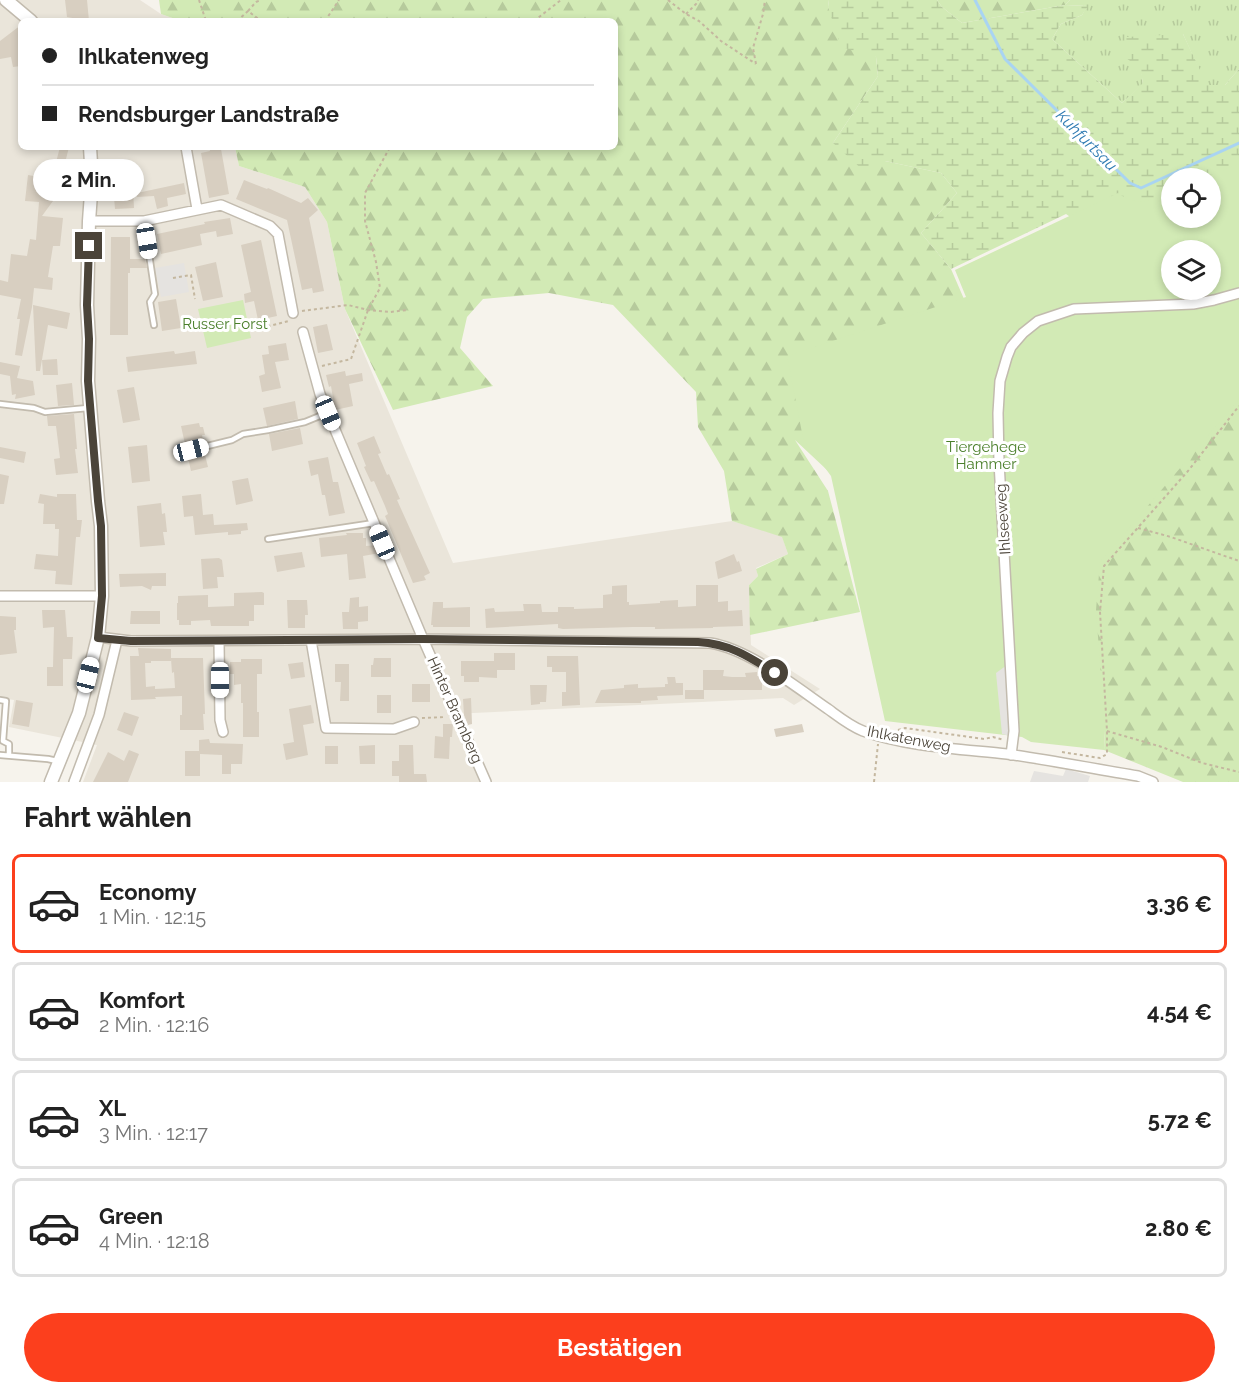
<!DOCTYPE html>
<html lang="de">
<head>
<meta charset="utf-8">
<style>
	body { margin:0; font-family:Raleway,sans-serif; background:#f2f2f2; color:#222; height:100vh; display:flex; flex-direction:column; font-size:22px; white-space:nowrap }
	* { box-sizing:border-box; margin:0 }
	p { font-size:20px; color:#767676 }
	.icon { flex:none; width:33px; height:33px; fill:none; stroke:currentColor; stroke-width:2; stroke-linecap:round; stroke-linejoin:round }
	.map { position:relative; height:782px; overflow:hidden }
	.details { display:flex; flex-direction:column; background:#fff; flex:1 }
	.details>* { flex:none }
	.banner { position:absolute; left:18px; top:18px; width:600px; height:132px; border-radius:9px; box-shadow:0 3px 9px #0003; display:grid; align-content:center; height:132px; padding:0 24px; background:#fff }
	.tools { position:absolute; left:1161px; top:168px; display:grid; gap:12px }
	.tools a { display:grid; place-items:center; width:60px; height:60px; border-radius:50%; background:#fff; box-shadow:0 3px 9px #0003; font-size:30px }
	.end { position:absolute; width:27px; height:27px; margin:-14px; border:8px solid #4b4439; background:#fff; box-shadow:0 0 0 3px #fff }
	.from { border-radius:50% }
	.bubble { position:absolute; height:42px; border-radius:21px; background:#fff; box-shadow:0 3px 9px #0003; font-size:20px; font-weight:700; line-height:42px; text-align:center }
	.car { position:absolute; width:18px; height:36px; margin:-18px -9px; border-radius:8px; box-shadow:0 0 4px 2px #0007; background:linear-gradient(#fff 24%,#345 0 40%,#fff 0 76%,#345 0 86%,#fff 0) }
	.banner b { display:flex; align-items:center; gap:21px; height:57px; font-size:22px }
	.banner b+b { border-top:2px solid #e0e0e0 }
	.banner i { width:15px; height:15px; background:#222 }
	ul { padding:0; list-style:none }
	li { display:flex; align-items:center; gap:18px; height:99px; margin:0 12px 9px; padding:0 12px; border:3px solid #e0e0e0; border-radius:9px }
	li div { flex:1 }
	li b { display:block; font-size:22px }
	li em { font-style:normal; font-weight:700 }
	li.current { border-color:#fc3f1d }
	li>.icon { width:54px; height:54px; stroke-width:1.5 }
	h2 { padding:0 24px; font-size:27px; line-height:72px }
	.button { display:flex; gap:12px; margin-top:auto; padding:12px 24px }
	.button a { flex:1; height:69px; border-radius:36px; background:#fc3f1d; color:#fff; font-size:24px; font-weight:700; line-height:69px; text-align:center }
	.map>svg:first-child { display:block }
	.residential { fill:#eae5da }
	.grass { fill:url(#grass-tufts) }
	.forest { fill:url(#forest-firs) }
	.wetland { fill:url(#wetland-marsh); fill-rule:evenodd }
	.park { fill:#d2eab5; fill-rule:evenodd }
	.parking { fill:#e5e3e0 }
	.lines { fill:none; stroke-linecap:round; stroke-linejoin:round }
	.stream { stroke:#a9d4f2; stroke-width:3 }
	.building { fill:#d8cfc1; fill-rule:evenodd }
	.service-casing { stroke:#c2bbae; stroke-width:8 }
	.minor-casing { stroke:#c2bbae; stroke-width:12 }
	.tertiary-casing { stroke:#c2bbae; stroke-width:15 }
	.path { stroke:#c4b79f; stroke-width:2; stroke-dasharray:3 3; stroke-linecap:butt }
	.service { stroke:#fff; stroke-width:4.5 }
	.minor { stroke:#fff; stroke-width:9 }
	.tertiary { stroke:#fff; stroke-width:12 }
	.route { stroke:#4b4439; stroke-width:8 }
	.labels { text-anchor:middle; stroke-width:6; stroke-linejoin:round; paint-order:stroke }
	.park-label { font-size:15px; fill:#4a7f2a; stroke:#fff }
	.street-label { font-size:15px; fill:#4b4439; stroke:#fff }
	.water-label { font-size:16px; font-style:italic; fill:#2e7ab2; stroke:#fff }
</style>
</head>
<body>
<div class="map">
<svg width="1239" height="782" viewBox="0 0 1239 782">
	<defs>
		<pattern id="grass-tufts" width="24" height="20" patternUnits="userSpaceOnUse" patternTransform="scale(1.5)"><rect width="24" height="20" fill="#d2eab5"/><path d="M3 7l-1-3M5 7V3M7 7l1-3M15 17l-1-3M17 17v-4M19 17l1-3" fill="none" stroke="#b6ca9c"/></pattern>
		<pattern id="forest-firs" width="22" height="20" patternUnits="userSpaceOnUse" patternTransform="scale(1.5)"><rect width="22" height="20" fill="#d2eab5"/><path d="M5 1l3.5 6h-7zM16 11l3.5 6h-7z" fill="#b6ca9c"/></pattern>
		<pattern id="wetland-marsh" width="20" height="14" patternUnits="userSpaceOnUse" patternTransform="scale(1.5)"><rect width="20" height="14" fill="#d2eab5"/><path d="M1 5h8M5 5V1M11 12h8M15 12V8" fill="none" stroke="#b6ca9c"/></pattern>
	</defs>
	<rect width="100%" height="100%" fill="#f6f3ec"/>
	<path class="residential" d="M0 0H140L161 14 181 21H21V147H235L239 166 305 187 327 222 345 309 453 563 732 521 782 536 788 554 756 568 758 576 749 585 751 645 820 689 794 705 783 698 453 714 482 782H83L97 745 9 727 14 700 0 698Z"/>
	<path class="grass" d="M1070 0H1239V69L1225 85H1206L1183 34 1141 68 1143 84 1122 103 1052 39 1061 24 1082 15 1087 6 1065 5Z"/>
	<path class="forest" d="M159 0H829L828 7 876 57 878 76 833 143 885 161 941 173 957 193 921 233 951 269 964 299 1210 290 1239 281V782H1183L1104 750 1105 730 795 440 828 491 860 612 750 635 749 585 758 576 756 569 788 554 782 537 732 521 724 471 698 427 696 392 613 305 549 293 483 299 467 317 460 348 493 386 393 410 345 309 327 222 305 187 239 166 235 147H615V21H181L161 14Z
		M937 0H1070L1065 5 962 23 942 7Z"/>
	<path class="wetland" d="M829 0H937L942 7 962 23 1065 5 1088 6 1082 15 1061 24 1052 39 1122 103 1143 83 1140 68 1126 58 1125 37 1183 34 1207 85H1225L1239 69V281L1210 250H1172L1171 288 1066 214 951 269 921 233 957 193 941 173 885 161 865 172 833 143 878 76 876 57 841 47 828 7ZM1172 178H1210V218H1172Z"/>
	<path class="park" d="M1239 164V399L1100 562 1096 610 1105 730 1104 750 1031 742 1022 737 885 721 831 476 803 438 787 356 966 297 955 270 1118 193C1139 208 1150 200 1171 192L1172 218H1210V178H1203ZM1172 250H1210V290H1172Z
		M243 300 251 338 207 348 198 309Z"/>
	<path class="parking" d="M184 263 189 292 161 297 155 268Z
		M1007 665 1010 736 1002 734 996 673Z
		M1066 769 1090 776 1088 782H1030L1034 771 1063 776Z"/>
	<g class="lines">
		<path class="stream" d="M975 0 1005 59 1130 183 1141 188 1239 143"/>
	</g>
	<path class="building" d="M65 0H87L89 21 67 17Z
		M21 25V66L13 67 11 57 0 59V41Z
		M60 147H69L66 159 72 160 68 174 54 170Z
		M209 147H218L219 149H221L229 194 209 198 201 153 210 151Z
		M128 160 129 187H133L134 208 115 209 111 161Z
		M28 175 45 178 43 194 53 201 42 216 63 218 60 246H53L48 277 53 278 52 290 34 288 32 307 22 356 15 355 20 319H17L21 299 0 295V280L8 282 11 254 27 256 30 239 36 240 39 202 25 201Z
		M244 180 267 189 268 188 301 203 308 198 318 210 309 218 324 291 313 293 312 288 302 290 287 220 236 199Z
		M184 183 186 194 167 198 168 206 157 209 154 196 137 197V193Z
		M230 218 233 234 217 237 216 231 200 234 202 245 161 254 157 234 205 224 204 222Z
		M111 237H130V259H145L147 268H130V273H128V335H110Z
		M261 240 277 316 258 320 254 301 245 303 244 294 251 292 241 245Z
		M216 262 223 297 203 301 195 267Z
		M176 299 181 328 162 331 158 302Z
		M33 305 70 313 67 329 48 325 40 371H36Z
		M327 324 333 350 318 353 313 327Z
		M286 343 289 360 275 362 281 388 262 392 259 376 265 374 262 355 269 354 268 346Z
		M174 351 175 354 195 351 197 364 128 372 126 357Z
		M57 359 58 375H43L42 360Z
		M0 362 20 366 17 378 33 381 35 395 15 399 16 394 12 395 10 376 0 374Z
		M345 371 346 376 362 373 363 381 349 384 353 406 335 410 331 386 329 387 326 375Z
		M72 383 74 405 58 406 56 385Z
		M134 387 140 420 123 423 117 390Z
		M295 401 298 419 267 426 263 408Z
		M74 414 77 449H75L78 473 56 475 54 459 60 458 56 426H48L47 416Z
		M199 423 200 427H203L205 435H202L203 440H201L202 443 189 446 187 450 190 454 204 451 208 467 191 471 181 426Z
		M300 428 303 444 272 451 269 434Z
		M374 436 381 453 378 454 387 475 389 474 400 499 397 500 430 573 424 576 426 580 413 583 385 516 388 514 385 506 374 481 371 482 364 467 366 466 357 443Z
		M147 445 150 481 132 483 128 447Z
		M0 447 26 452 24 463 0 458Z
		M328 457 333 482H338L345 513 329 516 325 495H322L318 474 311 476 308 461Z
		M0 474 9 476 4 504H0Z
		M248 478 253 501 236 505 232 481Z
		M40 494 57 497V494H76L77 520H82L80 537H76L72 585 55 584 56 571 34 569 36 554 58 556 59 529H55V524H43L44 504 38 503Z
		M201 494 203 515 213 514 214 525 247 523 248 530 241 531V534L228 535V532L195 535 193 516 184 517 182 496Z
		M161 503 162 514 165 513 167 532H163L165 545 140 547 137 506Z
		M346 533H363V538H366V546L376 545 380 553 363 556 366 578 349 580 347 554 321 557 319 538 347 535Z
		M302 552 305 567 277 572 274 556Z
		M734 554 737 562 739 561 742 571 718 579 715 562Z
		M219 558 222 560 224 577H217L218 588 203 589 201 559Z
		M166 573V586H152L151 590 142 586 120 587 119 574Z
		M627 585V602H629V605L660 603V601L678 600V607L696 606V585H718V602L728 601V611L742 610 743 626 713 627V628L655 629V627H633L563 629 558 628V624L486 628 485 609 494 608 495 612 524 611 523 604H541L542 612H558V607H574V609L603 608V595L612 594V586Z
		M262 592 264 593V605H254V621H249V626H211L210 620 191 621V625H179V620H177V603H178V596L208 595V607L234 606V593Z
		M359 597V607L368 606V621L358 622V629H343L342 612H349L350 598Z
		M287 600H307L308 615H305V628H288Z
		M433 602H443V608L470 607V627H433V625H431Z
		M42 610H65L67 637H73L72 659H63V686H47V667H53L54 627 43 628Z
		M131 611H160V624H130Z
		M0 616 16 617V630H14L17 653 0 655Z
		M138 648 171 649V658H203L205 714H203L204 730H180V715H182V696L155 697 156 699 131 700 130 656H139ZM171 659 172 673 174 672 175 688 155 689V686L146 687 145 663H151V661H171Z
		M494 653H515V670H497V678L479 677V682H464V676H461V661H494Z
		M547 656H578L580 705 562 706V692H566V672H552V667H547Z
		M374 658H391V677H371V665H373Z
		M241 659H262V674H257V712H259V737H243V703H241V684L234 685V674H230V662H241Z
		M303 662 305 677 291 679 288 664Z
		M335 664H349V701H340L341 682H335Z
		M703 670H724L723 676 732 677H746L745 673 757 672V676H762V690H703Z
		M667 677H675L676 683H683V695L657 696 658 700 641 701V703H595L601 690 624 688V685L638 684V688L665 687V684H668Z
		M412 684H430V702H412Z
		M530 685H547L546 702H540V704L531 705Z
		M685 690H704V699H685Z
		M377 695H391V713H377Z
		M471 698 472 724 468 725 464 715 463 699Z
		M16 700 33 703 29 727 12 724Z
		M311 705 314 723 303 725 308 755 286 760 283 744 294 742 289 709Z
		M124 712 139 717 132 736 117 730Z
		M443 724H453L452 737H450L449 759 434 758 435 736 443 737Z
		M802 724 804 732 776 737 774 729Z
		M209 739 210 743 243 744 242 764H231V774H222V755L200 754V753V776H185V751H199V740Z
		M375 745V764H360L359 746Z
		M399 745H413L414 774H426L427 782H399V776H392V761H399Z
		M325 746H338V764H325Z
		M129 750 139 754 128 782H93L108 752 124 761Z"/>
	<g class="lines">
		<defs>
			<path id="service" d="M144 221 155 294 150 302 154 325
				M0 404 34 408 45 412 88 408
				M191 450 232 440 243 434 268 430 305 422 327 413
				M268 539 374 523
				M0 700 6 701 3 741 9 744V755
				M0 755 48 759 57 761"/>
			<path id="minor" d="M186 147 197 209
				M89 221H144L221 205 270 226 278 234 293 313
				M303 332 320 394 423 639 486 782
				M0 596H102
				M98 637 131 641 423 639 710 643C749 649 796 687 828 709 839 717 850 726 863 731 907 747 960 749 1007 754 1051 760 1094 769 1138 776L1153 782
				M311 640 326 728 394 729 414 722
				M219 641 220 720 223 732
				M1011 755 1014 731 999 462 998 413 1000 381 1007 357 1011 347 1023 333 1038 321 1074 309 1193 304 1214 300 1239 293
				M74 782 99 715 117 640"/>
			<path id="tertiary" d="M6 0 31 21
				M51 782 79 713 98 637 102 596 101 526 98 501 88 381 89 339 87 305 89 221 92 180 90 147"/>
		</defs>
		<use href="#service" class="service-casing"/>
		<use href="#minor" class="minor-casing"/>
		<use href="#tertiary" class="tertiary-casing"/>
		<path class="path" d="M199 0 206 21
			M668 0 686 14 699 21 721 41 756 64
			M248 11 256 2 261 0
			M686 14 697 3 698 0
			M237 21 248 11 261 21
			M325 21 339 0
			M534 21 561 0
			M756 64 753 48 763 14 765 0
			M173 278 191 275 195 299
			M302 311 348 305 368 310 390 312 407 310
			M250 331 289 321
			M322 366 351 359 368 310 380 288 376 262 365 221V193L390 147
			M1138 528 1171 537 1239 561
			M422 718 446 717
			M898 730 905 728 984 739 993 737 1004 740
			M1107 731 1162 747 1202 763 1239 772
			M1062 752 1100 758 1107 754V731L1100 612 1104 566 1188 471 1239 406
			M874 782 878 744"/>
		<use href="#service" class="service"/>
		<use href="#minor" class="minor"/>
		<use href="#tertiary" class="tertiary"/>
	</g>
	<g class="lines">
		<path class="route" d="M89 246 87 305 89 339 88 381 98 501 101 526 102 596 98 638 131 641 423 639 698 642C730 644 748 656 775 673"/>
	</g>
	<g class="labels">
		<g class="park-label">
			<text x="225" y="329">Russer Forst</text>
			<text x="986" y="452">Tiergehege<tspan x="986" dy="17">Hammer</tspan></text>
		</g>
		<g class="street-label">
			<text transform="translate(1003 519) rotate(-94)" y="5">Ihlseeweg</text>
			<text transform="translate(455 710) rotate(66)" y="5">Hinter Bramberg</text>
			<text transform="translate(909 739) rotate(11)" y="5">Ihlkatenweg</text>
		</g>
		<g class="water-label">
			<text transform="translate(1087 140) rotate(45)" y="6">Kuhfurtsau</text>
		</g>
	</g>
</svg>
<div class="tools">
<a><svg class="icon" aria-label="locate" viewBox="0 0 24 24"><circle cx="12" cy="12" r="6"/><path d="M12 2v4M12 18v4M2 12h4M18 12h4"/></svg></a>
<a><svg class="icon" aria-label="layers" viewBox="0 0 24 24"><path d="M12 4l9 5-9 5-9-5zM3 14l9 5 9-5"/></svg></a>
</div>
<i class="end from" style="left:775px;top:673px"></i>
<i class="end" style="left:89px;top:246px"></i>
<div class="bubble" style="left:33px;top:159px;width:111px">2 Min.</div>
<i class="car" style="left:147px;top:241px;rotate:171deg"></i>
<i class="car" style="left:328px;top:413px;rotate:157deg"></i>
<i class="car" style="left:191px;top:450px;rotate:76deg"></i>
<i class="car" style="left:382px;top:542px;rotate:337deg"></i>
<i class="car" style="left:88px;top:675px;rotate:14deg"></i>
<i class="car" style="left:220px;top:680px;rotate:180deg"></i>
<div class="banner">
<b><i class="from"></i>Ihlkatenweg</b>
<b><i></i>Rendsburger Landstraße</b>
</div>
</div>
<section class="details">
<h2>Fahrt wählen</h2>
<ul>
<li class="current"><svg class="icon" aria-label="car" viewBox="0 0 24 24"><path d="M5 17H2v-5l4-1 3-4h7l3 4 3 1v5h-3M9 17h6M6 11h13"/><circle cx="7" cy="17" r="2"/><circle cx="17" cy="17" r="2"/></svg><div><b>Economy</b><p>1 Min. · 12:15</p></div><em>3.36 €</em></li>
<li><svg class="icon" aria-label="car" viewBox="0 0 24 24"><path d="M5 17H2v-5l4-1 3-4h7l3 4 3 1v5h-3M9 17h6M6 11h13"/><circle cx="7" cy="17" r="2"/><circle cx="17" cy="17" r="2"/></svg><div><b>Komfort</b><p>2 Min. · 12:16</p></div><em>4.54 €</em></li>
<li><svg class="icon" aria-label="car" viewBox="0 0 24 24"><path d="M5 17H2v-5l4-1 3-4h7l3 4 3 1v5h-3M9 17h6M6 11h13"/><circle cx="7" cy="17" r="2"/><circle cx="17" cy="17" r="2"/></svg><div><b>XL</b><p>3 Min. · 12:17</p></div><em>5.72 €</em></li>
<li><svg class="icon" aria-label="car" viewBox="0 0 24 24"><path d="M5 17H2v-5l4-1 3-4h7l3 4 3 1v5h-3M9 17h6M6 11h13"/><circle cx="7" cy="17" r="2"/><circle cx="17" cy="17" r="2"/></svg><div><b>Green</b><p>4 Min. · 12:18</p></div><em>2.80 €</em></li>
</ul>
<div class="button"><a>Bestätigen</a></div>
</section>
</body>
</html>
